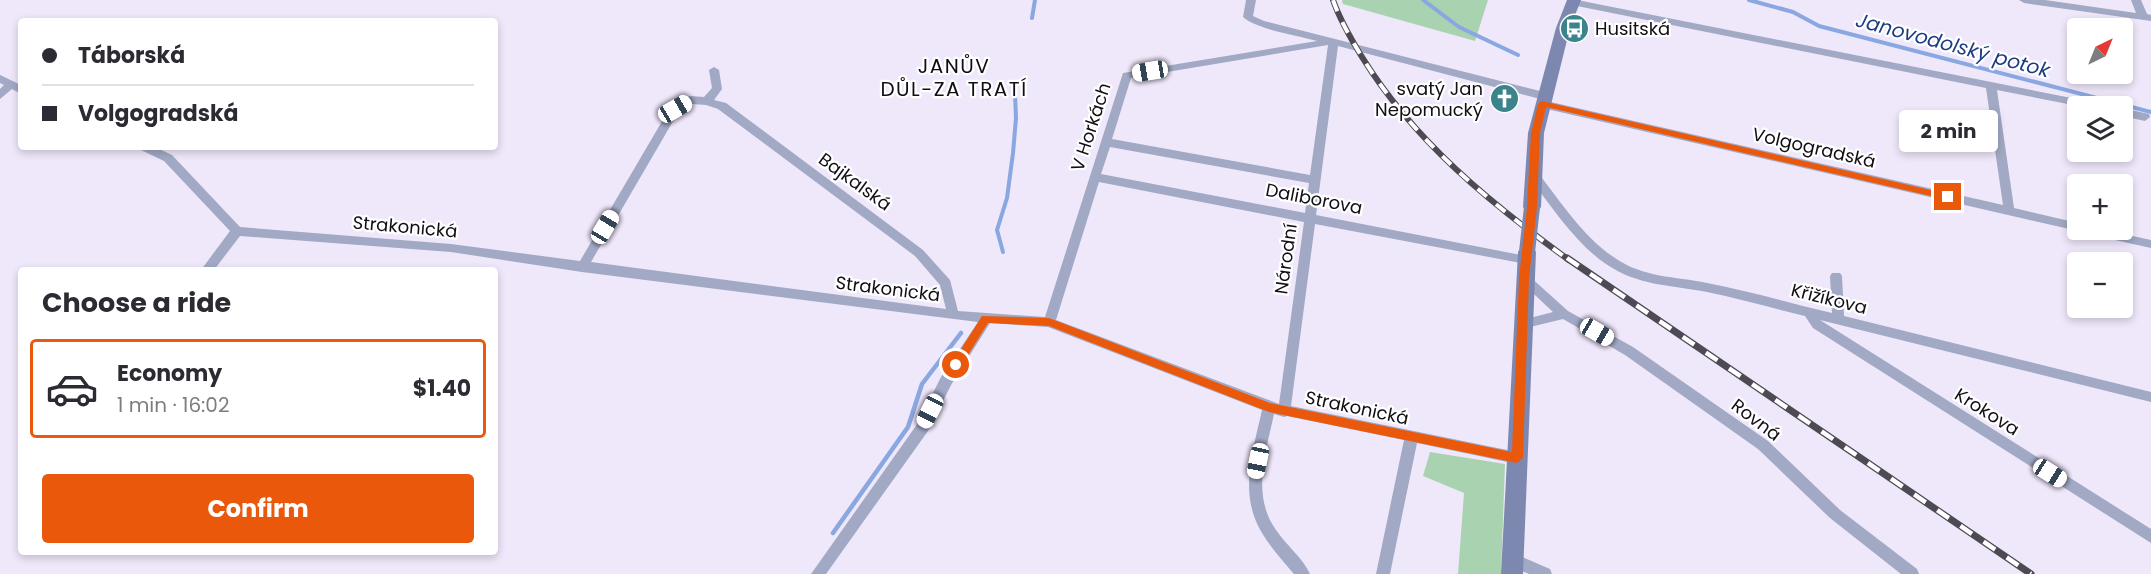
<!DOCTYPE html>
<html lang="en">
<head>
<meta charset="utf-8">
<style>
	body { margin:0; font-family:Poppins,sans-serif; background:#f7f7f7; color:#2b2b33; height:100vh; display:flex; flex-direction:column; font-size:22px; white-space:nowrap }
	* { box-sizing:border-box; margin:0 }
	p { font-size:20px; color:#7c7c81 }
	.icon { flex:none; width:33px; height:33px; fill:none; stroke:currentColor; stroke-width:2; stroke-linecap:round; stroke-linejoin:round }
	.map { position:relative; flex:1; overflow:hidden }
	.details { position:absolute; left:18px; top:267px; width:480px; height:288px; display:flex; flex-direction:column; background:#fff; border-radius:6px; box-shadow:0 3px 9px #0003 }
	.details>* { flex:none }
	.top-card { position:absolute; left:18px; top:18px; width:480px; height:132px; border-radius:6px; box-shadow:0 3px 9px #0003; display:grid; align-content:center; height:132px; padding:0 24px; background:#fff }
	.needle { width:39px; rotate:43deg }
	.buttons { position:absolute; left:2067px; top:18px; display:grid; gap:12px }
	.buttons a { display:grid; place-items:center; width:66px; height:66px; border-radius:6px; background:#fff; box-shadow:0 3px 9px #0003; font-size:30px }
	.end { position:absolute; width:27px; height:27px; margin:-14px; border:8px solid #ea580c; background:#fff; box-shadow:0 0 0 3px #fff }
	.from { border-radius:50% }
	.bubble { position:absolute; height:42px; border-radius:6px; background:#fff; box-shadow:0 3px 9px #0003; font-size:20px; font-weight:700; line-height:42px; text-align:center }
	.car { position:absolute; width:18px; height:36px; margin:-18px -9px; border-radius:8px; box-shadow:0 0 4px 2px #0007; background:linear-gradient(#fff 24%,#345 0 40%,#fff 0 76%,#345 0 86%,#fff 0) }
	.top-card b { display:flex; align-items:center; gap:21px; height:57px; font-size:22px }
	.top-card b+b { border-top:2px solid #e1e1e2 }
	.top-card i { width:15px; height:15px; background:#2b2b33 }
	ul { padding:0; list-style:none }
	li { display:flex; align-items:center; gap:18px; height:99px; margin:0 12px 9px; padding:0 12px; border:3px solid transparent; border-radius:6px }
	li div { flex:1 }
	li b { display:block; font-size:22px }
	li em { font-style:normal; font-weight:700 }
	li.on { border-color:#ea580c }
	li>.icon { width:54px; height:54px; stroke-width:1.5 }
	h2 { padding:0 24px; font-size:27px; line-height:72px }
	.button { display:flex; gap:12px; margin-top:auto; padding:12px 24px }
	.button a { flex:1; height:69px; border-radius:6px; background:#ea580c; color:#fff; font-size:24px; font-weight:700; line-height:69px; text-align:center }
	.map>svg:first-child { display:block }
	.green { fill:#a9d3b0 }
	.lines { fill:none; stroke-linecap:round; stroke-linejoin:round }
	.stream-far1 { stroke:#89a7e0; stroke-width:4 }
	.stream { stroke:#89a7e0; stroke-width:4.5 }
	.street { fill:#a1a9c4; fill-rule:evenodd }
	.secondary { fill:#7d88b0; fill-rule:evenodd }
	.rail-far1-casing { stroke:#4e4a53; stroke-width:6 }
	.rail-casing { stroke:#4e4a53; stroke-width:7 }
	.rail-far1 { stroke:#fff; stroke-width:4; stroke-dasharray:12; stroke-linecap:butt }
	.rail { stroke:#fff; stroke-width:4.5; stroke-dasharray:14; stroke-linecap:butt }
	.secondary-bridge { stroke:#7d88b0; stroke-width:16 }
	.route { fill:#ea580c }
	.labels { text-anchor:middle; stroke-width:4.5; stroke-linejoin:round; paint-order:stroke }
	.poi-label { font-size:18px; fill:#110e14; stroke:#fff; text-anchor:start }
	.street-label { font-size:18px; fill:#110e14; stroke:#fff }
	.water-label { font-size:20px; font-style:italic; fill:#1d3d80; stroke:#fff }
	.neighbourhood-label { font-size:20px; letter-spacing:1.5px; fill:#110e14; stroke:#fff }
</style>
</head>
<body>
<div class="map">
<svg width="2151" height="574" viewBox="0 0 2151 574">
	<rect width="100%" height="100%" fill="#efe7fa"/>
	<path class="green" d="M1342 0H1488L1475 41 1343 4Z
		M1430 452 1505 464 1501 574H1458L1464 493 1423 476Z"/>
	<g class="lines">
		<path class="stream-far1" d="M1423 0 1459 27 1518 55
			M1749 0 1793 12 1819 26 2151 112
			M1032 18 1035 0
			M1003 252 997 230 1007 198 1013 153 1016 118 1015 94"/>
		<path class="stream" d="M833 533 908 427 922 384 961 333"/>
		<path class="street" d="M1246 0H1256L1253 16 1264 21 1544 92 1549 96 1544 100 1338 46 1316 215 1526 256 1532 260 1526 264 1315 224 1291 406 1517 452 1522 454 1524 458 1522 462 1517 464 1417 443 1390 574H1376L1404 440 1287 416 1284 417 1274 414C1266 452 1251 495 1276 530 1286 545 1303 558 1310 574H1294C1283 561 1271 548 1262 533 1238 494 1253 451 1262 410L1048 327 990 323 951 385 928 431 826 574H811L918 423 941 377 978 322 582 272 451 252 240 236 214 270H201L230 231 164 161 141 150 140 147H155L172 155 240 227 451 244 580 261 671 106 690 96 704 97 712 88 709 70 714 67 719 70 722 89 714 100 726 103 923 250 950 280 958 311 1045 317 1123 73 1317 41C1297 35 1258 30 1243 17ZM1328 45 1310 175 1112 139 1131 78ZM692 104 706 105 718 109 915 256 940 285 946 309 591 262 679 111ZM1110 147 1309 183 1305 213 1101 174ZM1099 182 1304 222 1279 404 1056 320Z
			M1568 0H1577L2097 103 2098 106H2078L1997 90 2014 208 2078 223V230H2082L2078 231 1538 107 1537 104 1538 101 1542 100 2003 205 1986 88 1572 5 1569 4Z
			M2019 0H2045L2136 13 2131 0H2141L2147 14 2151 15V21L2024 3Z
			M0 75 21 85V94L12 89 0 99V89L4 85 0 83Z
			M2122 108 2149 114 2150 117 2145 121 2122 116Z
			M1534 172 1538 173C1561 202 1583 237 1615 258 1644 278 1674 276 1707 283 1749 291 1790 303 1832 313L1830 276 1832 273H1840L1842 276 1844 316 2151 392V402L1820 320 2151 529V543L1813 328 1805 316C1773 308 1740 299 1707 292 1671 285 1638 286 1606 264 1575 243 1553 208 1530 179L1528 176 1530 173Z
			M2082 230H2105L2151 240V248L2088 234Z
			M1524 273 1528 275 1568 311 1633 347 1768 441 1840 510 1917 569 1919 574H1901L1830 518 1758 449 1625 355 1563 319 1522 329 1518 327 1516 324 1518 321 1553 312 1520 281 1518 278 1520 275Z
			M1513 553 1550 569 1552 574H1529L1508 565 1506 560 1508 555Z"/>
		<path class="secondary" d="M1567 0H1581L1570 28 1544 133 1541 207 1538 211 1532 213 1526 211 1523 207 1528 133 1556 28Z
			M1527 245 1533 247 1536 252 1523 574H1501L1518 252 1521 247Z"/>
		<defs>
			<path id="rail-far1" d="M1333 0C1340 20 1351 39 1362 57 1414 141 1490 203 1569 260"/>
			<path id="rail" d="M1567 258 2031 574"/>
		</defs>
		<use href="#rail-far1" class="rail-far1-casing"/>
		<use href="#rail" class="rail-casing"/>
		<use href="#rail-far1" class="rail-far1"/>
		<use href="#rail" class="rail"/>
		<path class="secondary-bridge" d="M1527 252 1532 207"/>
	</g>
	<path class="route" d="M1542 101 1948 194 1953 197 1948 200 1546 107 1540 133 1537 207 1529 278 1523 458 1517 463 1269 412 1049 326 988 323 960 368 956 369 951 365 982 316 1049 318 1270 403 1512 452 1519 278 1527 207 1531 133 1538 104Z"/>
	<defs>
		<symbol id="bus-disc" viewBox="-11 -11 22 22"><circle r="9.5" fill="#3c848c" stroke="#fff"/><path d="M-5-6H5V4H4V6H2V4H-2V6H-4V4H-5ZM-3.5-4V0h7V-4ZM-3.5 1.2v1.5H-2V1.2ZM2 1.2v1.5H3.5V1.2Z" fill="#fff"/></symbol>
		<symbol id="church-disc" viewBox="-11 -11 22 22"><circle r="9.5" fill="#3c848c" stroke="#fff"/><path d="M-1.2-6h2.4v3.5h3.3v2.4h-3.3V6h-2.4V-.1h-3.3v-2.4h3.3Z" fill="#fff"/></symbol>
	</defs>
	<g fill-rule="evenodd">
		<use href="#bus-disc" x="1558" y="12" width="33" height="33"/>
		<use href="#church-disc" x="1488" y="82" width="33" height="33"/>
	</g>
	<g class="labels">
		<g class="poi-label">
			<text x="1595" y="35">Husitská</text>
			<text x="1483" y="95" text-anchor="end">svatý Jan<tspan x="1483" dy="21">Nepomucký</tspan></text>
		</g>
		<g class="street-label">
			<text transform="translate(1091 127) rotate(-72)" y="6">V Horkách</text>
			<text transform="translate(1814 148) rotate(13)" y="6">Volgogradská</text>
			<text transform="translate(855 182) rotate(36)" y="6">Bajkalská</text>
			<text transform="translate(1314 199) rotate(11)" y="6">Daliborova</text>
			<text transform="translate(405 227) rotate(5)" y="6">Strakonická</text>
			<text transform="translate(1286 259) rotate(-82)" y="6">Národní</text>
			<text transform="translate(888 289) rotate(7)" y="6">Strakonická</text>
			<text transform="translate(1829 299) rotate(14)" y="6">Křižíkova</text>
			<text transform="translate(1357 408) rotate(12)" y="6">Strakonická</text>
			<text transform="translate(1987 412) rotate(32)" y="6">Krokova</text>
			<text transform="translate(1756 420) rotate(37)" y="6">Rovná</text>
		</g>
		<g class="water-label">
			<text transform="translate(1953 45) rotate(15)" y="7">Janovodolský potok</text>
		</g>
		<g class="neighbourhood-label">
			<text x="954" y="73">JANŮV<tspan x="954" dy="23">DŮL-ZA TRATÍ</tspan></text>
		</g>
	</g>
</svg>
<div class="buttons">
<a><svg class="needle" viewBox="-14 -14 28 28"><path d="M0-13l5 13h-10z" fill="#e53935"/><path d="M0 13l5-13h-10z" fill="#7c7c81"/></svg></a>
<a><svg class="icon" aria-label="layers" viewBox="0 0 24 24"><path d="M12 4l9 5-9 5-9-5zM3 14l9 5 9-5"/></svg></a>
<a>+</a>
<a>−</a>
</div>
<i class="end from" style="left:956px;top:365px"></i>
<i class="end" style="left:1948px;top:197px"></i>
<div class="bubble" style="left:1899px;top:110px;width:99px">2 min</div>
<i class="car" style="left:1150px;top:71px;rotate:261deg"></i>
<i class="car" style="left:675px;top:109px;rotate:60deg"></i>
<i class="car" style="left:605px;top:227px;rotate:31deg"></i>
<i class="car" style="left:1597px;top:332px;rotate:120deg"></i>
<i class="car" style="left:930px;top:411px;rotate:207deg"></i>
<i class="car" style="left:1258px;top:461px;rotate:192deg"></i>
<i class="car" style="left:2050px;top:473px;rotate:122deg"></i>
<div class="top-card">
<b><i class="from"></i>Táborská</b>
<b><i></i>Volgogradská</b>
</div>
<section class="details">
<h2>Choose a ride</h2>
<ul>
<li class="on"><svg class="icon" aria-label="car" viewBox="0 0 24 24"><path d="M5 17H2v-5l4-1 3-4h7l3 4 3 1v5h-3M9 17h6M6 11h13"/><circle cx="7" cy="17" r="2"/><circle cx="17" cy="17" r="2"/></svg><div><b>Economy</b><p>1 min · 16:02</p></div><em>$1.40</em></li>
</ul>
<div class="button"><a>Confirm</a></div>
</section>
</div>
</body>
</html>
